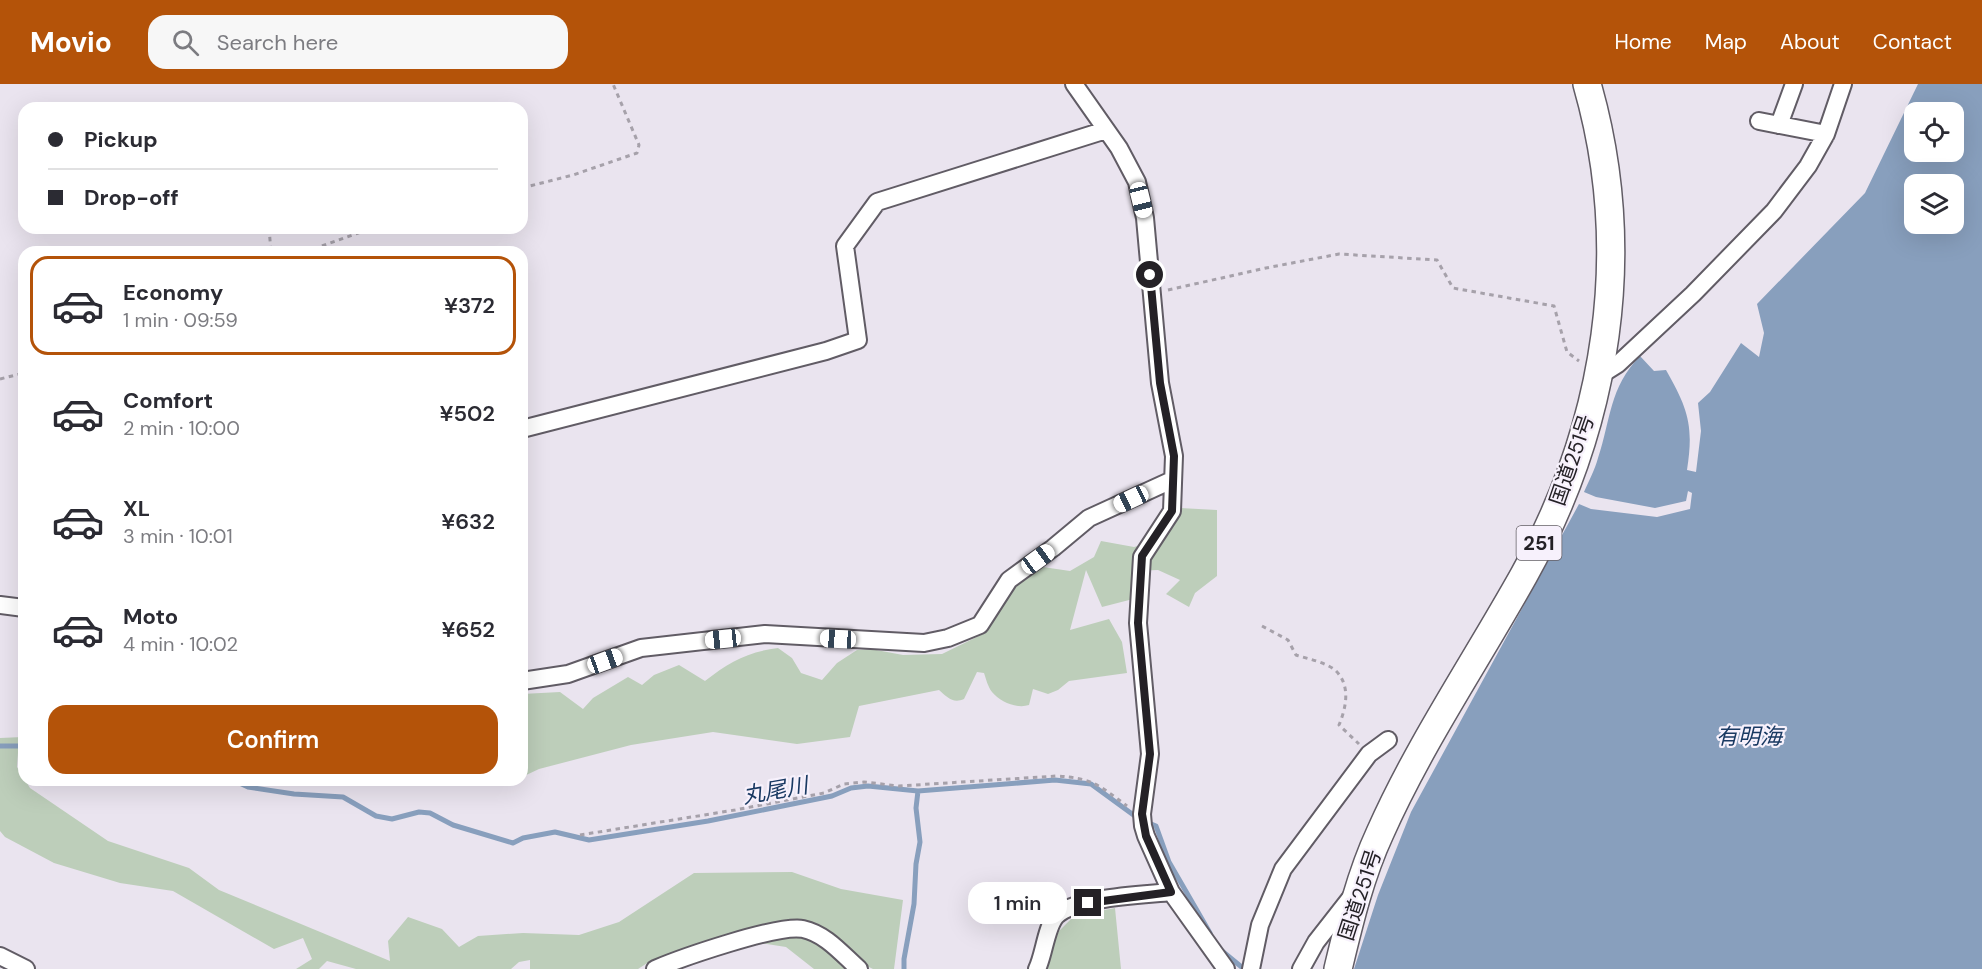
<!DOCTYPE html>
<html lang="en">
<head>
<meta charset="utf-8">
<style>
	body { margin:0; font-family:"DM Sans","Noto Sans JP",sans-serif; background:#f7f7f7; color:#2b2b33; height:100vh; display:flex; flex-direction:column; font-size:22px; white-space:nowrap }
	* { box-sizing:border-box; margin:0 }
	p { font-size:20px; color:#7c7c81 }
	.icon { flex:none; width:33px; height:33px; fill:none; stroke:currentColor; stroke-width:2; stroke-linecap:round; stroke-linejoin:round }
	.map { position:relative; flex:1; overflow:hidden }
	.side { position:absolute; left:18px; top:162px; width:510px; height:540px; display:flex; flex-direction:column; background:#fff; border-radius:18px; box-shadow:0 6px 24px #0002 }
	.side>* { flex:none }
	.top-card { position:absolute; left:18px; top:18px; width:510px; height:132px; border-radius:18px; box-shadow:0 6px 24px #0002; display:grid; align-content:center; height:132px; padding:0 30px; background:#fff }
	.buttons { position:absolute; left:1904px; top:18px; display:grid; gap:12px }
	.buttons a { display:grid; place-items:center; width:60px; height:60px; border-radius:12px; background:#fff; box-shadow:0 6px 24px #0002; font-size:30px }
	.end { position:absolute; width:27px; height:27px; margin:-14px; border:8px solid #242126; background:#fff; box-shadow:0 0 0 3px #fff }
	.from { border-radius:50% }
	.bubble { position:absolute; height:42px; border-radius:18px; background:#fff; box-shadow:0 6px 24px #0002; font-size:20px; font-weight:600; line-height:42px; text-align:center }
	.car { position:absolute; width:18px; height:36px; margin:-18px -9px; border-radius:8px; box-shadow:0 0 4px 2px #0007; background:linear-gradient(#fff 24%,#345 0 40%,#fff 0 76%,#345 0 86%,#fff 0) }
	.top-card b { display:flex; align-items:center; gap:21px; height:57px; font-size:22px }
	.top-card b+b { border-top:2px solid #e1e1e2 }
	.top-card i { width:15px; height:15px; background:#2b2b33 }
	ul { padding:10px 0 0; list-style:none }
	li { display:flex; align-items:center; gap:18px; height:99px; margin:0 12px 9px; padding:0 18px; border:3px solid transparent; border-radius:18px }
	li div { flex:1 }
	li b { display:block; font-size:22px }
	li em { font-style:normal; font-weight:600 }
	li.active { border-color:#b45309 }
	li>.icon { width:54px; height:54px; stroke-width:1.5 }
	.cta { display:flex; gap:12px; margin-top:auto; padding:12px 30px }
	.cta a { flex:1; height:69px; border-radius:18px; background:#b45309; color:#fff; font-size:24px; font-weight:600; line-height:69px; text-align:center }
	header { display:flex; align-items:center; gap:36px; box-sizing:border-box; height:84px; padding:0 30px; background:#b45309; color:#fff }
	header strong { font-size:28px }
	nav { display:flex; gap:33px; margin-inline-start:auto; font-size:21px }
	.search { width:420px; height:54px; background:#f7f7f7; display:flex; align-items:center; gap:15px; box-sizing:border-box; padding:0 21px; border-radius:18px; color:#7c7c81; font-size:22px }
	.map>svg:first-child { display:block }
	.green { fill:#bdceba }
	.water { fill:#889fbd; fill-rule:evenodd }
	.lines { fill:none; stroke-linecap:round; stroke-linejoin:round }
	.stream { stroke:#889fbd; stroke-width:5 }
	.minor-casing { stroke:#615c65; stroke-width:20 }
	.trunk-casing { stroke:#615c65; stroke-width:30 }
	.path { stroke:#a6a1aa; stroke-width:3; stroke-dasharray:4.5 4.5; stroke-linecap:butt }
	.minor { stroke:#fff; stroke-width:16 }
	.trunk { stroke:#fff; stroke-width:27 }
	.route { stroke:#242126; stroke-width:8 }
	.labels { text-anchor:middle; stroke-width:4.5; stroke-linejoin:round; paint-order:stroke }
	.shield { fill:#f7f1fc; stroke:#635f66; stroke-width:1.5 }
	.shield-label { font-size:20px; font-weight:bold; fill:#242126 }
	.street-label { font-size:21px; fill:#242126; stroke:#f7f1fc }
	.water-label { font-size:22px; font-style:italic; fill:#193962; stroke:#f7f1fc }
</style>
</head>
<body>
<header>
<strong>Movio</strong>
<div class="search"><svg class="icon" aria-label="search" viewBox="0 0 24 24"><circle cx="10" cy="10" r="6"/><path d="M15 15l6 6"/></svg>Search here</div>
<nav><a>Home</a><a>Map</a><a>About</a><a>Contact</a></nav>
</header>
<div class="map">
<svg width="1982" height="885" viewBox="0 0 1982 885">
	<rect width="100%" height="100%" fill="#eae4ef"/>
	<path class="green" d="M1180 424 1217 426V492L1195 509 1189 523 1166 510 1180 496 1158 486 1132 487 1133 515 1102 523 1086 486 1070 546 1109 535 1122 558 1127 589 1069 597 1058 606 1048 610 1033 605 1029 621C1017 625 1000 618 992 608 988 603 986 595 984 589L977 588 964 615C953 620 947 613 939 606L859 622 850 653 797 660 713 648 631 661 539 685 522 693V610L560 608 583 625 593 614 628 593 642 601 654 591 679 581 705 597C729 578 747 568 778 564L792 574 801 589 822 596 837 579 857 566 871 565 903 571 942 570 985 549 1015 498 1043 483 1070 487 1094 473 1101 457 1134 463 1163 454Z
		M23 653 18 669 17 683 30 704 108 757 189 784 219 806 390 877 388 857 408 833 442 845 459 863 478 852 523 849 579 851 619 838 694 789 792 788 841 805 903 816 894 885H873L869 883 867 885H814L786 863 735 855 652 876 638 885H530V876L519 878 511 885H356L327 877 319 885H296L312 875 303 854 274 865 173 807 120 799 54 779 5 753 0 747V654Z
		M1115 824 1121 885H1042L1059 847 1074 832Z"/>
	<path class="water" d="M1918 0H1982V885H1354L1378 811 1411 728 1579 420 1591 425 1657 433 1690 425 1692 409 1688 407 1686 417 1655 424 1596 413 1584 408C1589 397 1595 385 1598 374 1611 335 1609 304 1640 272L1654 287 1666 286C1688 325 1694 341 1687 386L1696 388 1701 347 1698 319 1710 308 1741 259 1759 273 1764 249 1757 220 1865 109ZM1914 28H1953V68H1914ZM1914 100H1953V140H1914Z"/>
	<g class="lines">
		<path class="stream" d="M0 662H24
			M233 696 248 703 294 710 343 713 376 732 392 735 419 728 430 729 453 741 513 759 523 754 555 748 589 756 708 737 832 712 851 704 868 702 918 707 1055 696 1091 700 1139 735 1156 742 1169 778 1210 849
			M1222 867 1244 885
			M904 885V875L914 820 916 780 920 758 916 724 918 707"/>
		<defs>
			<path id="minor" d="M1074 0 1119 64 1137 98 1145 134 1160 299 1174 372 1172 427 1142 473 1138 539 1150 670 1142 730 1143 742 1146 752 1171 808 1226 885
				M1759 37 1826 50
				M1779 41 1794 0
				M1599 292 1618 280 1693 210 1774 127 1808 82 1826 50 1843 0
				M522 345 826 267 858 256 845 162 877 118 1106 46
				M0 521 24 524
				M522 597 568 590 641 564 765 550 924 559 948 554 980 541 1009 496 1053 464 1089 434 1172 396
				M0 872 26 885
				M655 885C681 874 778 840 803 845 826 850 842 870 859 885
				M1037 885C1044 871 1046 843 1056 832 1075 813 1143 811 1171 808
				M1251 885 1260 841 1283 785 1369 670 1388 656
				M1301 885 1316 858 1352 812"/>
			<path id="trunk" d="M1338 885C1349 839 1360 792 1380 749 1420 659 1476 577 1524 491 1608 340 1635 167 1587 0"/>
		</defs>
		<use href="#minor" class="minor-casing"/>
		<use href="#trunk" class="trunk-casing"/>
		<path class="path" d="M522 104 573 91 637 69 639 61 613 0
			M269 144 271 168
			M305 168 372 144
			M1168 206 1266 184 1339 170 1437 176 1453 204 1554 222 1567 268 1579 277
			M0 295 24 289
			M1262 542 1288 556 1296 571C1308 575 1326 578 1336 587 1351 602 1346 624 1339 641L1359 660
			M580 751 735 726 824 709 844 700 864 698 899 702 1057 692C1093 694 1100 702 1127 722"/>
		<use href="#minor" class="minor"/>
		<use href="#trunk" class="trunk"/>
	</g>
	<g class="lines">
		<path class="route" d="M1088 819 1171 808 1146 752 1142 730 1150 670 1138 539 1142 472 1172 427 1174 372 1160 299 1150 191"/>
	</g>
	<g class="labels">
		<rect class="shield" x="1516.5" y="442" width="45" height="34" rx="4.5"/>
		<g class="shield-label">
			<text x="1539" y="466">251</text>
		</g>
		<g class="street-label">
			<text transform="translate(1572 376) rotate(-71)" y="7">国道251号</text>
			<text transform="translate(1360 811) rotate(-72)" y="7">国道251号</text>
		</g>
		<g class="water-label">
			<text x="1749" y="660">有明海</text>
			<text transform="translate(775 706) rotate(-10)" y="8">丸尾川</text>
		</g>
	</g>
</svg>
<div class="buttons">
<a><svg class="icon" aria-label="locate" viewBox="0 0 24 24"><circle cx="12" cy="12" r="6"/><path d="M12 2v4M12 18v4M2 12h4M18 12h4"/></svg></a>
<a><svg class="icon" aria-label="layers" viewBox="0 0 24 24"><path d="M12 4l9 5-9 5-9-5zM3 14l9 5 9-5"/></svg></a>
</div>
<i class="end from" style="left:1150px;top:191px"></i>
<i class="end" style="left:1088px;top:819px"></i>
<div class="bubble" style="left:968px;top:798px;width:99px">1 min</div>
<i class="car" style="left:1141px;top:116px;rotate:166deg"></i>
<i class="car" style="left:1131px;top:415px;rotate:245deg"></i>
<i class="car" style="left:1038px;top:475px;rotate:54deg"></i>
<i class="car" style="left:723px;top:555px;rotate:264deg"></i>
<i class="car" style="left:838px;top:555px;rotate:273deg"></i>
<i class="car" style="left:605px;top:577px;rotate:70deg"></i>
<div class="top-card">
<b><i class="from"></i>Pickup</b>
<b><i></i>Drop-off</b>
</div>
<section class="side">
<ul>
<li class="active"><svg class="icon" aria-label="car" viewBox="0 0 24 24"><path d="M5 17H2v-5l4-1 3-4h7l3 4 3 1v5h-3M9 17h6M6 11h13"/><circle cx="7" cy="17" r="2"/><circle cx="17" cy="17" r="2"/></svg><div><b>Economy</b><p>1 min · 09:59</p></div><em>¥372</em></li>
<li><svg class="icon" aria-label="car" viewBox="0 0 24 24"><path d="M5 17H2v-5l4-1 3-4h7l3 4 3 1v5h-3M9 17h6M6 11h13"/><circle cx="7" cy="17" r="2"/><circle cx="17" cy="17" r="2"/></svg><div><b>Comfort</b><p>2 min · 10:00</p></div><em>¥502</em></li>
<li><svg class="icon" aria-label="car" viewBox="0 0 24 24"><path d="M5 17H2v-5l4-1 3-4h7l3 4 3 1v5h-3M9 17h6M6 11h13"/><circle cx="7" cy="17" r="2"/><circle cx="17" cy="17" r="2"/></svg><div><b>XL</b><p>3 min · 10:01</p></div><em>¥632</em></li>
<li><svg class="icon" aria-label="car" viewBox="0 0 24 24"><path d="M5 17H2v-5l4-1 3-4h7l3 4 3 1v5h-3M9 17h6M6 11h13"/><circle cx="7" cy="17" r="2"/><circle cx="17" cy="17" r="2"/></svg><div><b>Moto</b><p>4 min · 10:02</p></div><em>¥652</em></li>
</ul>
<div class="cta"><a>Confirm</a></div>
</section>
</div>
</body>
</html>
